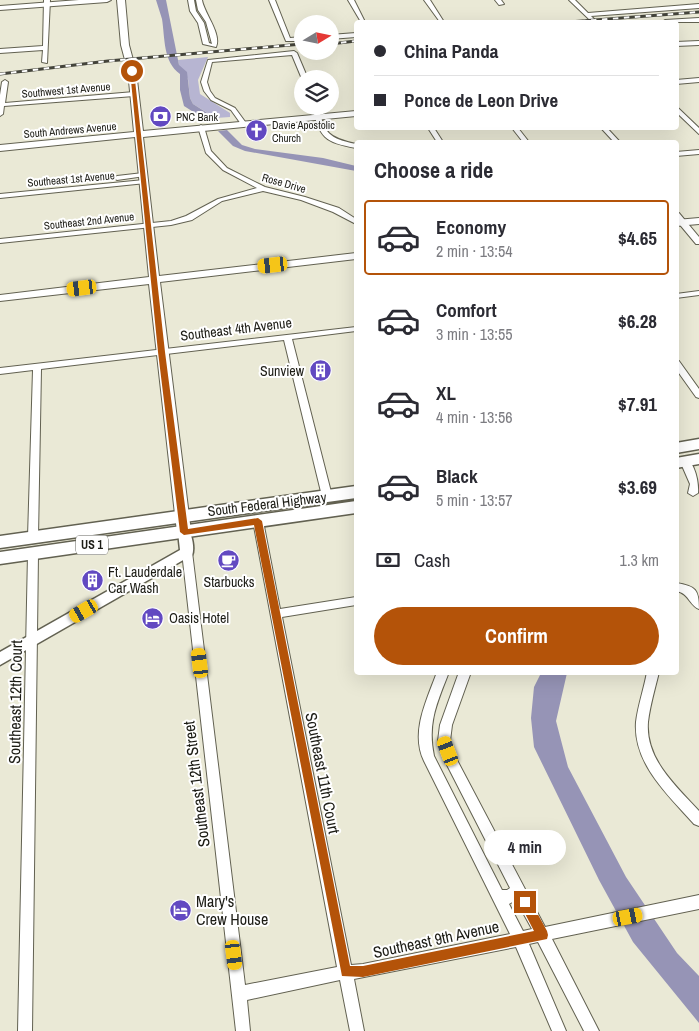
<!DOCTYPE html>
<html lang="en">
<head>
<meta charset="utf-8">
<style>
	body { margin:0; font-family:"Archivo Narrow",sans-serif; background:#f7f7f7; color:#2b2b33; height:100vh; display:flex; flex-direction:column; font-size:19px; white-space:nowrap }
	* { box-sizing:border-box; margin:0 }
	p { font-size:16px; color:#7c7c81 }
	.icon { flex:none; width:28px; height:28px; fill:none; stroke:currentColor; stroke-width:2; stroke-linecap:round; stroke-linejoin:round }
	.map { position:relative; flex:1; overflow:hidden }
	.panel { position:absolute; left:354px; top:140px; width:325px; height:535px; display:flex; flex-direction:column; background:#fff; border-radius:5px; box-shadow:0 5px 20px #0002 }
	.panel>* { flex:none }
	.banner { position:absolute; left:354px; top:20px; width:325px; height:110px; border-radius:5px; box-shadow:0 5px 20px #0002; display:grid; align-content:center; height:110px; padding:0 20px; background:#fff }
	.needle { width:32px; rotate:80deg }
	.tools { position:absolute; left:294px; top:15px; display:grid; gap:10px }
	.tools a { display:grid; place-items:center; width:45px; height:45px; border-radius:50%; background:#fff; box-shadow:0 5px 20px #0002; font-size:25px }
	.end { position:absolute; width:22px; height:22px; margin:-11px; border:6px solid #b45309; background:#fff; box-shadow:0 0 0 2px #fff }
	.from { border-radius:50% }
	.bubble { position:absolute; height:35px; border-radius:18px; background:#fff; box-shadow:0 5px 20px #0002; font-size:16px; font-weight:700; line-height:35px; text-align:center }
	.car { position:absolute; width:15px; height:30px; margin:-15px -8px; border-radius:6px; box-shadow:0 0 4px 1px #0007; background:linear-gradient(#f5c518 24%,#345 0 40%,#f5c518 0 76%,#345 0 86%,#f5c518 0) }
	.banner b { display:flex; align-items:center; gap:18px; height:48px; font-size:19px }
	.banner b+b { border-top:1px solid #e1e1e2 }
	.banner i { width:12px; height:12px; background:#2b2b33 }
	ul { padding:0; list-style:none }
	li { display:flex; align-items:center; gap:15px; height:75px; margin:0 10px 8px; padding:0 10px; border:2px solid transparent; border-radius:5px }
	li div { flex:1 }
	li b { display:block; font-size:19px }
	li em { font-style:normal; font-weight:700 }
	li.on { border-color:#b45309 }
	li>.icon { width:45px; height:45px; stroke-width:1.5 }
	h2 { padding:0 20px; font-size:22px; line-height:60px }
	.pay { display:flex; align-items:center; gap:12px; height:55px; padding:0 20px; font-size:19px }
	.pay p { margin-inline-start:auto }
	.action { display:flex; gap:10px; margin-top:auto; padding:10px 20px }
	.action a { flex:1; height:58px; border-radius:30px; background:#b45309; color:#fff; font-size:20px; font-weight:700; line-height:58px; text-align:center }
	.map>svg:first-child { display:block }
	.green { fill:#b7b5d2 }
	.water { fill:#9694b6 }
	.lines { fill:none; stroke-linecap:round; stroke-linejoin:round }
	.minor-casing { stroke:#626151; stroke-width:2 }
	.tertiary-casing { stroke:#626151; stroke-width:3 }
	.secondary-casing { stroke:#626151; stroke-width:2 }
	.primary-casing { stroke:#626151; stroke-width:3 }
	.minor { fill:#fff; fill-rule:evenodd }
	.tertiary { fill:#fff; fill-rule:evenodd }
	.secondary { fill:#fff; fill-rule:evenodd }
	.primary { fill:#fff; fill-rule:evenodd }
	.rail-casing { stroke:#44443b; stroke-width:3 }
	.rail { stroke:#fff; stroke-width:2; stroke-dasharray:5.5; stroke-linecap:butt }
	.route { fill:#b45309 }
	.labels { text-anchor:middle; stroke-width:4; stroke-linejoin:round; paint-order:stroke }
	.far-street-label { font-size:11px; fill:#1c1c15; stroke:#fff }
	.far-poi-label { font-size:11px; fill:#1c1c15; stroke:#fff; text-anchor:start }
	.shield { fill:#fff; stroke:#60605b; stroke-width:1 }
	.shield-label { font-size:12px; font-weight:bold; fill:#1c1c15 }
	.street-label { font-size:14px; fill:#1c1c15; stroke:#fff }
	.poi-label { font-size:14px; fill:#1c1c15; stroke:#fff; text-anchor:start }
	.near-street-label { font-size:16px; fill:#1c1c15; stroke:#fff }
	.near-poi-label { font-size:16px; fill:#1c1c15; stroke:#fff; text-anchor:start }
</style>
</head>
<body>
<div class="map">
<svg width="699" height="1031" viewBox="0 0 699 1031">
	<rect width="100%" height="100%" fill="#eae9d6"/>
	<path class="green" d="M208 57 198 80 200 94 230 113V117L216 118 193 104 190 98 188 79 179 66 178 60Z"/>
	<path class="water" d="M156 0H166L179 65 187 72 190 98 193 104 217 119 206 120 184 106 180 90V74C163 62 165 38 162 19 160 13 158 6 156 0Z
		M227 130 242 145 255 149 323 158 356 166V171L245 151 233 146 218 131Z
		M541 673H567L556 721 568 767 626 877 677 953 699 976V1023L633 942 599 880 534 747 531 718 534 687Z"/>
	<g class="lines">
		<defs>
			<path id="minor" d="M44 0H50L47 63 42 62 43 50 0 53V49L43 46Z
				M188 0H194L196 11 204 23 209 43 212 44 206 22 198 10 196 0H202C204 13 222 34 216 47L203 44 198 23 190 11Z
				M269 0H275L290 38 302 37V41H286Z
				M348 0H354L365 22H361Z
				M424 0H430L444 22H440Z
				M495 0H501L504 4 499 5Z
				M569 0H575L588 13 699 4V8L591 16 597 22H592Z
				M699 18V22H662L665 20Z
				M356 33V37L330 39V35Z
				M699 41V45L676 46V42Z
				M294 51 297 53 308 79H302L292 55 212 62 207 82 210 91 215 98 235 108 246 123 245 124H241L231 110 211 100 204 91 201 82 208 60Z
				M5 80 8 82 5 103 134 92 137 94 134 96 4 106 3 114 0 116V95L2 82Z
				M312 106H318C325 134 328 138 356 144V148C324 142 320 138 312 106Z
				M676 106 699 128V134L676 112Z
				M201 125 204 127 211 151 227 168 265 187 305 197 339 208 356 219V224L333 212 301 200 263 191 222 201 192 220 171 225 0 243V239L171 221 186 216 218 199 257 188 223 170 206 153 198 127Z
				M428 128H434L443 142H437Z
				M512 128H518L529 142H523Z
				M601 128H607L620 142H614Z
				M699 150V154L676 156V152Z
				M143 173 146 175 145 176 117 180 114 178 117 176Z
				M144 180 147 182 146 183 0 198V194Z
				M676 213H679L699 237V244H696L676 220Z
				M699 291V295L676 298V294Z
				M356 327V331L292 339 332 496 327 499 322 496 284 340 41 369 38 537 37 540H29L28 537 33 370 0 374V368Z
				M676 360 679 361 699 389V398L696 397 676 369Z
				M685 458C695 462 699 483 698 493L693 496 688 493 690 484 680 461Z
				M258 517 263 521 280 609 356 597V605L282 617 351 965 363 964 510 934 424 761C410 732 427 700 437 672H449C437 703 427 723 434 756L502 890H507L510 888 447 765 438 741 440 725 459 672H471L452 725 450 741 457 760 545 927 699 895V909L552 939 599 1031H584L538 942 529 944 566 1031H552L516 947 354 979 364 1031H350L340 980 247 1000 250 1031H236L182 552 183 549H191L192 552 245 985 337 967 253 521ZM516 900 532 929 523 931 509 904Z
				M33 550 37 551 38 554 32 1031H18L28 554 29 551Z
				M676 583C696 586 699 590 699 609 689 605 689 593 676 591Z
				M647 672H659C655 689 650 705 648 722 645 759 676 786 699 811V826L694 824C669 796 633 764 636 722 638 705 644 689 647 672Z"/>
			<path id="tertiary" d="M184 527 188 529C192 535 195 549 192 555L0 665V652L180 550 178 532 180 529Z"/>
			<path id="secondary" d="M79 0H111L107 2 0 10V6Z
				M117 0H125L129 45 136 71 143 131 356 111V116L143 137 159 276 356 253V259L160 282 191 532 189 536H179L177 532 149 284 0 301V295L149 277 135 137 0 151V145L134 132 128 71 121 45Z
				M699 78V82L676 84V80Z
				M699 218V224L676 226V220Z"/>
			<path id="primary" d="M699 439V449L676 453V443Z
				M699 454V464L676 468V458Z
				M356 486V498L0 548V536Z
				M356 501V513L0 564V552Z"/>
		</defs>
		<use href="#minor" class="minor-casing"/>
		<use href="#tertiary" class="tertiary-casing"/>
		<use href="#secondary" class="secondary-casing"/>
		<use href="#primary" class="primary-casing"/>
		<use href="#minor" class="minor"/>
		<use href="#tertiary" class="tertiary"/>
		<use href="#secondary" class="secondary"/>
		<use href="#primary" class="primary"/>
		<defs>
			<path id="rail" d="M569 22 699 12
				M330 44 356 41
				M0 74 108 61 302 44"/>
		</defs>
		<use href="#rail" class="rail-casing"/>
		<use href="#rail" class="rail"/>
	</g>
	<path class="route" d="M132 70 134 71 165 352 188 529 258 518 262 521 350 966H363L534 931 519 902 521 898 525 897 529 898 547 931 548 935 547 939 363 977 342 976 254 525 184 535 180 532 158 352 130 71Z"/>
	<defs>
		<symbol id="bank-disc" viewBox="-11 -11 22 22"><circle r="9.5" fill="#6249c1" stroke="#fff"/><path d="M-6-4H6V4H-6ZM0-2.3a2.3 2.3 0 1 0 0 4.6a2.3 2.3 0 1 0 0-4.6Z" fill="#fff"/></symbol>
		<symbol id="church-disc" viewBox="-11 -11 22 22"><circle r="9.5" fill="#6249c1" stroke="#fff"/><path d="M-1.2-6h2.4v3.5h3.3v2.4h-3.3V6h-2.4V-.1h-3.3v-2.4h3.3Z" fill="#fff"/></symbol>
		<symbol id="building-disc" viewBox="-11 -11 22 22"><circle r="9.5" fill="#6249c1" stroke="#fff"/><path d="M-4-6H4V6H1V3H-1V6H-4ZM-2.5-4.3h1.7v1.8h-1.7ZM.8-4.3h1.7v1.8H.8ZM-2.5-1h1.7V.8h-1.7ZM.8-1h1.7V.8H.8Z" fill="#fff"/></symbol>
		<symbol id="cafe-disc" viewBox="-11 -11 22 22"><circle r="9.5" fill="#6249c1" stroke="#fff"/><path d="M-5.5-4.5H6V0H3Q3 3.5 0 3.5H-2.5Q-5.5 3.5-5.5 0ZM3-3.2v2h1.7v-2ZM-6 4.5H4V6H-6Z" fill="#fff"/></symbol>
		<symbol id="hotel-disc" viewBox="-11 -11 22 22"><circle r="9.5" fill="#6249c1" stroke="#fff"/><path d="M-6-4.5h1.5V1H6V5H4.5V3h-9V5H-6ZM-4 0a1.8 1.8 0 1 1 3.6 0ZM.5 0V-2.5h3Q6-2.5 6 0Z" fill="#fff"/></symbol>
	</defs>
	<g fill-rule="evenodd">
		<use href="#bank-disc" x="148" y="104" width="25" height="25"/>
		<use href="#church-disc" x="244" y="118" width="25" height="25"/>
		<use href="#building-disc" x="308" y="358" width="25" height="25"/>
		<use href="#cafe-disc" x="216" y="548" width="25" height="25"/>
		<use href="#building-disc" x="80" y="568" width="25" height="25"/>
		<use href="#hotel-disc" x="140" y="606" width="25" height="25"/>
		<use href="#hotel-disc" x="168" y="898" width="25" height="25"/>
	</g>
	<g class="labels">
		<g class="far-street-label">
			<text transform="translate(66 90) rotate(-5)" y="4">Southwest 1st Avenue</text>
			<text transform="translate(70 130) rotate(-5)" y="4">South Andrews Avenue</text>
			<text transform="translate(71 179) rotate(-5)" y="4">Southeast 1st Avenue</text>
			<text transform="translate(284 183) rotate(16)" y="4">Rose Drive</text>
			<text transform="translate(89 221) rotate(-6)" y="4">Southeast 2nd Avenue</text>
		</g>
		<g class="far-poi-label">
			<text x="176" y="121">PNC Bank</text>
			<text x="272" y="129">Davie Apostolic<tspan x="272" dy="13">Church</tspan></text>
		</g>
		<rect class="shield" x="76" y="535.5" width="32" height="19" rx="4"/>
		<g class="shield-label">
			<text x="92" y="549">US 1</text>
		</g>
		<g class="street-label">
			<text transform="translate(236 329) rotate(-7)" y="5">Southeast 4th Avenue</text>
			<text transform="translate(267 504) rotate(-7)" y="5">South Federal Highway</text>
		</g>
		<g class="poi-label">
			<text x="304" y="376" text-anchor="end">Sunview</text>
			<text x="108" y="577">Ft. Lauderdale<tspan x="108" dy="16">Car Wash</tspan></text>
			<text x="229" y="587" text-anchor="middle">Starbucks</text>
			<text x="169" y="623">Oasis Hotel</text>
		</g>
		<g class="near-street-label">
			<text transform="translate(15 702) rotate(-89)" y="6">Southeast 12th Court</text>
			<text transform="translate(323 773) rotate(79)" y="6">Southeast 11th Court</text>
			<text transform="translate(196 784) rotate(-97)" y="6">Southeast 12th Street</text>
			<text transform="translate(436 939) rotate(-12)" y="6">Southeast 9th Avenue</text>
		</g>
		<g class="near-poi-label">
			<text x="196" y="907">Mary's<tspan x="196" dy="18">Crew House</tspan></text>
		</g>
	</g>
</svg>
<div class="tools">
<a><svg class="needle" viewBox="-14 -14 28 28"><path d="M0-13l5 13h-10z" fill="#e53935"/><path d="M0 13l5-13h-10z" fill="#7c7c81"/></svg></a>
<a><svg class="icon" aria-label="layers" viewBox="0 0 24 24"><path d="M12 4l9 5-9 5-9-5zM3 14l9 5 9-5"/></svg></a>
</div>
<i class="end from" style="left:132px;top:71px"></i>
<i class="end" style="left:525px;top:902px"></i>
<div class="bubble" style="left:484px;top:830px;width:82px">4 min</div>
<i class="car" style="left:273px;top:265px;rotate:264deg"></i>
<i class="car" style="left:82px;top:288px;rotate:263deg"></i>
<i class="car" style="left:84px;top:611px;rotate:240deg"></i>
<i class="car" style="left:200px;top:663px;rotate:353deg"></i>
<i class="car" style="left:448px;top:751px;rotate:339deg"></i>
<i class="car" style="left:628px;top:917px;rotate:79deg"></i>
<i class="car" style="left:234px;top:955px;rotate:173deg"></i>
<div class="banner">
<b><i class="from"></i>China Panda</b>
<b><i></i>Ponce de Leon Drive</b>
</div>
<section class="panel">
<h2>Choose a ride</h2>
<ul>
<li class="on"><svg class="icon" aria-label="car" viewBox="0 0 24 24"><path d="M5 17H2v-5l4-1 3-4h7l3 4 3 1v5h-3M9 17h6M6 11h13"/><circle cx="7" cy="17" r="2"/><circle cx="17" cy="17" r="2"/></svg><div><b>Economy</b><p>2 min · 13:54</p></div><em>$4.65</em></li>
<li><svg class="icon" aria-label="car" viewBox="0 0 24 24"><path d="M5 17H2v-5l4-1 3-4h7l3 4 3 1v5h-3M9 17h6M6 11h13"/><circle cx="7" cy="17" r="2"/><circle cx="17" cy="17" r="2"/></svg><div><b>Comfort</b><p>3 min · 13:55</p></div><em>$6.28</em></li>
<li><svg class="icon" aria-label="car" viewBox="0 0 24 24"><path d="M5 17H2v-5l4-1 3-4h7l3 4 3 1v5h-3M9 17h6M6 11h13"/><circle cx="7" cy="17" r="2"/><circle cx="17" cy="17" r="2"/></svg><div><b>XL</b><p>4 min · 13:56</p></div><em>$7.91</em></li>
<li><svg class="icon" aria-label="car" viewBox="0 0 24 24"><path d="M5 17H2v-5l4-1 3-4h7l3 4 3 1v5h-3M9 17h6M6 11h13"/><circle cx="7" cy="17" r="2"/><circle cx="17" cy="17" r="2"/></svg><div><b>Black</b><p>5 min · 13:57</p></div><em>$3.69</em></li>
</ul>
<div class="pay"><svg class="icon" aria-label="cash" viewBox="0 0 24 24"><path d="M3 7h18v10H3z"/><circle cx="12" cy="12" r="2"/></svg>Cash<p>1.3 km</p></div>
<div class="action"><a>Confirm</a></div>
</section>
</div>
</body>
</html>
